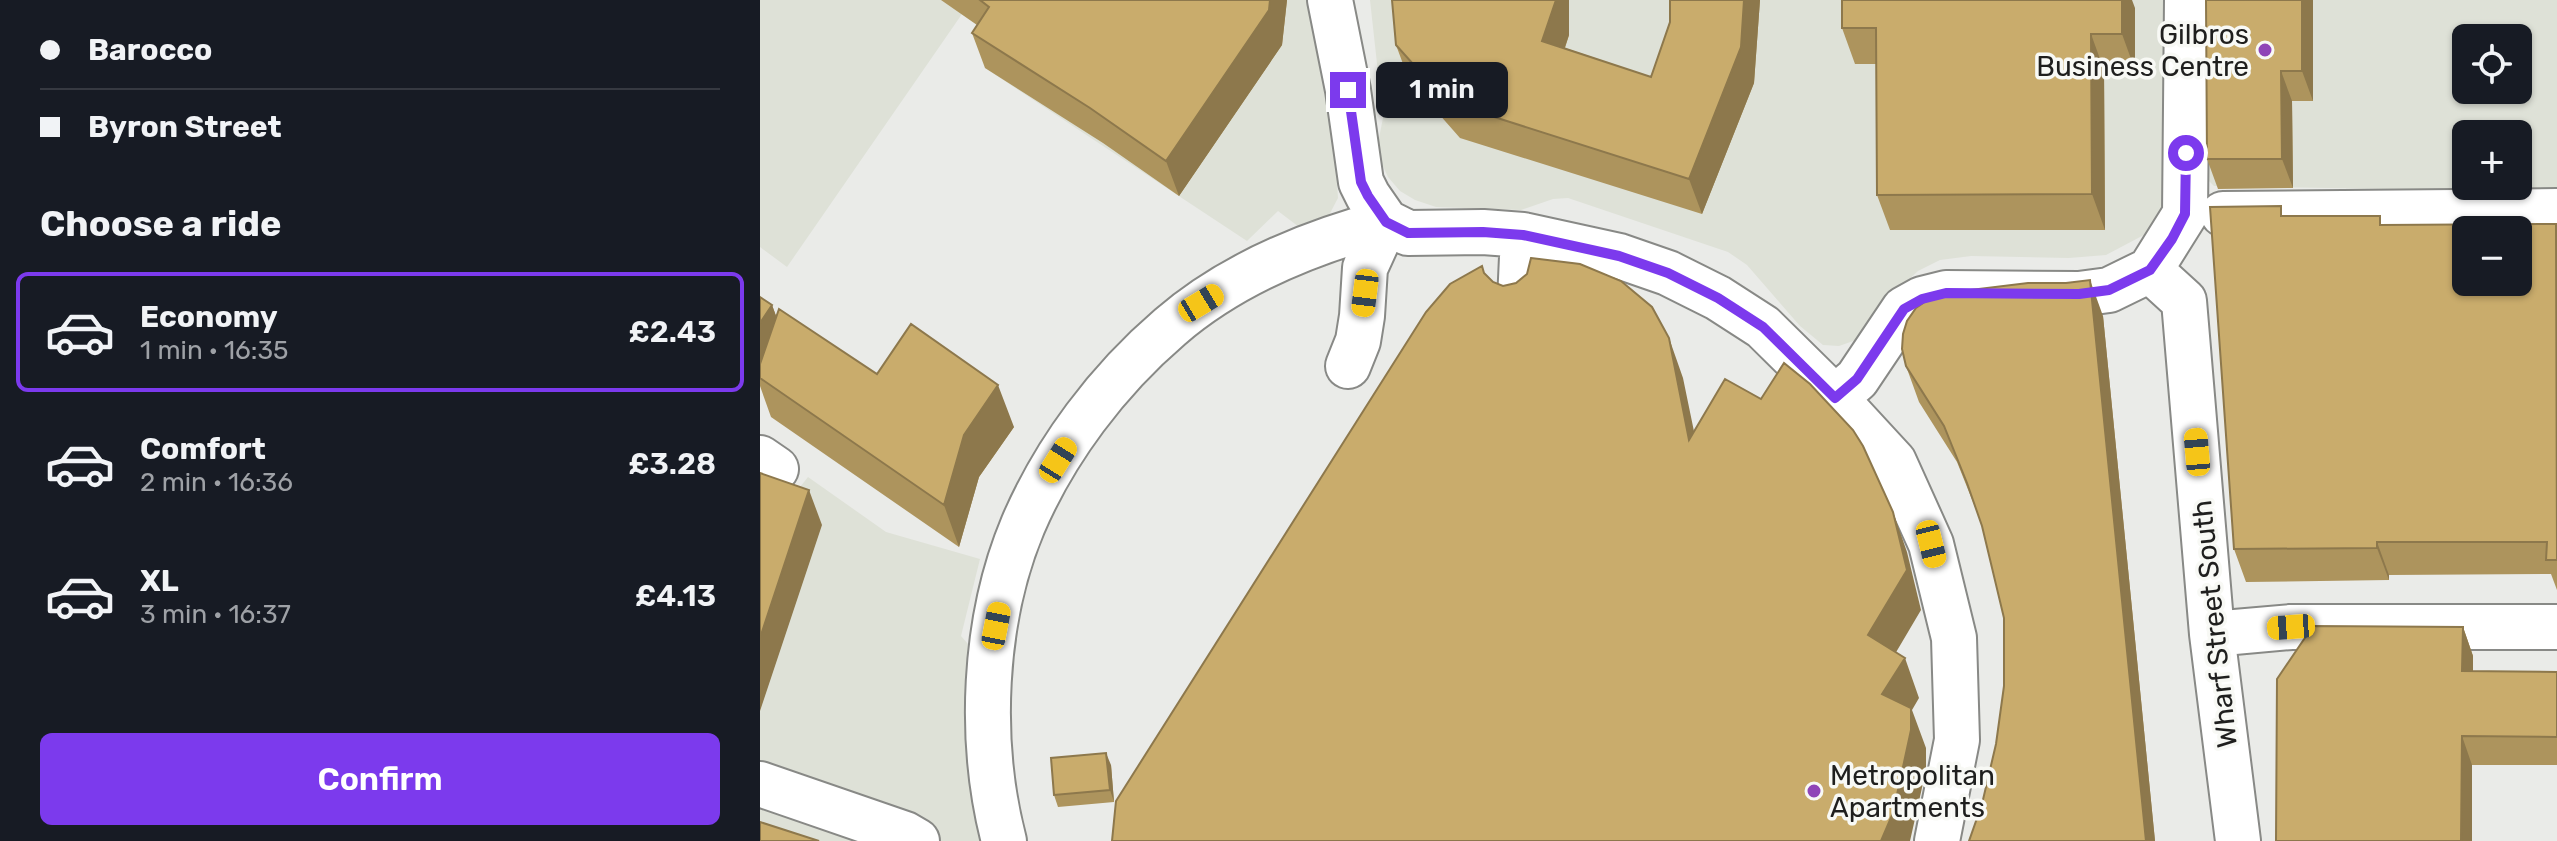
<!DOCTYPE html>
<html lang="en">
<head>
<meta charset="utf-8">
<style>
	body { margin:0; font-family:Rubik,sans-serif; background:#20242c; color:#f1f3f6; height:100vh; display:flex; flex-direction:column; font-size:30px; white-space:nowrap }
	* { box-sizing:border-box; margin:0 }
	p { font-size:26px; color:#9ea1a6 }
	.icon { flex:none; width:44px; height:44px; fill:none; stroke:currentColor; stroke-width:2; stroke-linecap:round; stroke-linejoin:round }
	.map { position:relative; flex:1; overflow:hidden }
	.panel { display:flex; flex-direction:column; background:#171b24; width:760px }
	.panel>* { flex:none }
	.top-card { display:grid; align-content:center; height:176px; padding:0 40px; background:#171b24 }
	.fabs { position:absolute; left:1692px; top:24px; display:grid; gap:16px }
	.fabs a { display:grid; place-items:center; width:80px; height:80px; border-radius:12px; background:#171b24; box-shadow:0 2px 6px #0004; font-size:40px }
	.end { position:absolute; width:36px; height:36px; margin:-18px; border:10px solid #7c3aed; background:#fff; box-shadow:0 0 0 4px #fff }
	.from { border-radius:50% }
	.bubble { position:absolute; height:56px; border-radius:12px; background:#171b24; box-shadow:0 2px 6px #0004; font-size:26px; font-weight:600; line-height:56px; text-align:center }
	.car { position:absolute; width:24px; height:48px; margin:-24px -12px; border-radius:10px; box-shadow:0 0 6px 2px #0007; background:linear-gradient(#f5c518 24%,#345 0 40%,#f5c518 0 76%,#345 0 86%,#f5c518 0) }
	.top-card b { display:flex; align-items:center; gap:28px; height:76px; font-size:30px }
	.top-card b+b { border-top:2px solid #363941 }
	.top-card i { width:20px; height:20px; background:#f1f3f6 }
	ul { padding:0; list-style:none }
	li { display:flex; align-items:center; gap:24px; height:120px; margin:0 16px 12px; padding:0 24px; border:4px solid transparent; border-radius:12px }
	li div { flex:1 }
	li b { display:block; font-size:30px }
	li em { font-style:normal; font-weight:600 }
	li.selected { border-color:#7c3aed }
	li>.icon { width:72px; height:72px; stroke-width:1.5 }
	h2 { padding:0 40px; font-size:36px; line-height:96px }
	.action { display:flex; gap:16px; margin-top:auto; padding:16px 40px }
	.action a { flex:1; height:92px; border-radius:12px; background:#7c3aed; color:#fff; font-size:32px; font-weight:600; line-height:92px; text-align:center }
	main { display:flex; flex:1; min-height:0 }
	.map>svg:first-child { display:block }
	.built { fill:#dee1d7; fill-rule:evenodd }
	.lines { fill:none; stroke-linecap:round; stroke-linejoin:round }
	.minor-casing { stroke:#888986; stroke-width:48 }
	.minor { stroke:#fff; stroke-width:44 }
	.wall { fill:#ad945d }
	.shaded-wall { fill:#8d784c }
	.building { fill:#c9ac6c; stroke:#8d784c; stroke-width:2; fill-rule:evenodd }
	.route { stroke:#7c3aed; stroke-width:10 }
	.poi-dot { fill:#8f45b7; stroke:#f8f9f5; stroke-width:3 }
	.labels { text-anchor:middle; stroke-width:7; stroke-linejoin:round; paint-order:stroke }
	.poi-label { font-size:28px; fill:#1f1f1e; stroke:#f8f9f5; text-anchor:end }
	.street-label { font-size:28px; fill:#1f1f1e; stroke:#f8f9f5 }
</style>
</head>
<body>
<main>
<section class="panel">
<div class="top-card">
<b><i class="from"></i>Barocco</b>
<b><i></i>Byron Street</b>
</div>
<h2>Choose a ride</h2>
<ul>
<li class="selected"><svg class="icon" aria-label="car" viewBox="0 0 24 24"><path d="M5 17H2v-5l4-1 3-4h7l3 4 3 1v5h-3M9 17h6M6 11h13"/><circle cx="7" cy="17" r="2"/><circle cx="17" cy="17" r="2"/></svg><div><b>Economy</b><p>1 min · 16:35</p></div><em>£2.43</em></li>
<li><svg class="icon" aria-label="car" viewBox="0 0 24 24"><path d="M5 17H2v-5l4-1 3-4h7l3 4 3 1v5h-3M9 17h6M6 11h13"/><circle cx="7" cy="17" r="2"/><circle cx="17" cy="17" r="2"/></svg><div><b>Comfort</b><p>2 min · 16:36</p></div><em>£3.28</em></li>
<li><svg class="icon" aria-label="car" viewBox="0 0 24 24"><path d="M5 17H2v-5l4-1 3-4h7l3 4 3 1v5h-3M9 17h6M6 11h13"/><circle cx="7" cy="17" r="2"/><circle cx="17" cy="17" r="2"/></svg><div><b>XL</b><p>3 min · 16:37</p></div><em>£4.13</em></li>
</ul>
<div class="action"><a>Confirm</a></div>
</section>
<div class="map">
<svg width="1797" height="841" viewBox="0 0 1797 841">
	<rect width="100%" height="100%" fill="#eaebe8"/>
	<path class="built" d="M0 0H549L571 91 578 198 567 219 543 230 518 211 487 241 225 68 242 42 202 14 27 267 0 247Z
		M610 0H1410L1411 208 1399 227 1346 255 1309 258 1211 256 1180 260 1158 271 1133 294 1108 329 1096 340 1079 346 1063 345 1040 326 987 265 968 252 808 198 793 199 761 210 676 207 655 200 640 191 628 177 621 162 618 143 623 118Z
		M1446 0H1797V192L1454 186 1445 177ZM1706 38H1758V90H1706ZM1706 134H1758V186H1706Z
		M48 477 126 532 220 559 201 636 216 653 231 841H0V488L21 511Z"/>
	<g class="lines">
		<defs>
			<path id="minor" d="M570 0 588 90 601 182 608 196 626 222
				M1463 214 1797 211
				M1390 270 1424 301 1452 634 1478 841
				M760 301 763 235
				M588 366 598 341 602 316 605 268 626 222
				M1075 398 1097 379 1144 309 1162 299 1186 293 1319 294 1349 290 1390 270 1425 214 1427 0
				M0 458 16 469
				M1452 634 1531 627H1797
				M0 784 145 834 157 841
				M244 841C218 742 223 620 263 525 295 450 348 380 410 327 470 275 551 242 626 222L648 233 723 232 763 235 859 256 908 273 958 298 1003 327 1075 398 1134 462 1171 544 1194 638 1197 740 1177 841"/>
		</defs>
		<use href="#minor" class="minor-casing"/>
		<use href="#minor" class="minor"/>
	</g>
	<path class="wall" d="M181 0H527L522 45 419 196 343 143 225 68 212 33 217 25Z
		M809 0V35L805 48 891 77 910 22V0H1000L994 83 942 214 700 138 649 80 636 45Z
		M1553 0V101H1532L1533 188 1458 189 1447 159Z
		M1375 8V70H1344L1345 230H1130L1117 195 1116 64H1095L1082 28Z
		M1525 216 1623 225 1797 226V590L1791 574 1629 575V580L1486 582 1474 549Z
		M0 297 12 305 16 316 117 374 254 427 219 477 199 547 11 417 0 386Z
		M1343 316 1395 841H1209L1222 804 1236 744 1244 686V618L1222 526 1217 512 1197 462 1159 402 1146 366Z
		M1703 627 1713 656V671L1797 672V765H1712V841H1516Z
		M351 765 354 802 298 807 294 795Z"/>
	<path class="shaded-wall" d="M510 0H527L522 45 419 196 406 161Z
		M796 0H809V35L795 76 782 41Z
		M984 0H1000L994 83 942 214 929 179Z
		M1362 0H1372L1375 8V70L1362 34Z
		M1542 0H1553V101L1542 71Z
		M1331 34 1344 70 1345 230 1332 194Z
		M1521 71 1532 101 1533 188 1522 159Z
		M1330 280 1343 316 1395 841H1386Z
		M12 305 25 340 0 378V323Z
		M909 338 923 378 944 480 929 440Z
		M238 385 254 427 219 477 199 547 184 505 204 435Z
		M49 490 62 525 0 711V638Z
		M1133 512 1147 552 1161 610 1122 676 1108 635Z
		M1617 542 1629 575V580L1617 548Z
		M1703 627 1713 656V699L1702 671Z
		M1145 658 1159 698 1152 710 1166 748V770L1150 841H1121L1122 694Z
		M1702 736 1712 765V841H1701Z
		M346 753 351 765 354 802 350 790Z"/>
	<path class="building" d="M220 0H510L509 10 406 161 330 108 212 33 229 7Z
		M632 0H796L782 41 891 77 910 22V0H984L981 47 929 179 687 102 636 45Z
		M1082 0H1362V34H1331L1332 194 1117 195 1116 28H1082Z
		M1446 0H1542V71H1521L1522 159H1447Z
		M1521 206V216H1620V225L1796 224 1797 560H1786L1787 542H1617V548L1474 549 1450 207ZM1706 230H1758V282H1706Z
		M771 258 820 264 861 281 892 307 909 338 929 440 965 379 1001 399 1024 363 1050 384 1093 430 1103 446 1133 512 1147 570 1108 635 1145 658 1122 694 1151 708V730L1133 813 1121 841H352L356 801 666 312 690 284 722 266 724 273 733 282 743 286 756 283 767 274Z
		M1330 280 1386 841H1209L1222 804 1236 744 1244 686V618L1222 526 1207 483 1184 426 1146 366 1142 349 1143 334 1147 321 1156 308 1169 299 1186 293 1268 283H1306Z
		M0 297 12 305 0 323Z
		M19 309 117 374 151 324 238 385 204 435 184 505 0 378V364Z
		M0 473 49 490 0 638Z
		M1553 626 1703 627 1702 671 1797 672V737L1702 736 1701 841H1516L1517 679Z
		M346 753 350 790 294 795 291 758Z
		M0 822 59 841H0Z"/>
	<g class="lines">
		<path class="route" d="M588 90 601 182 608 196 626 222 648 233 723 232 763 235 859 256 908 273 958 298 1003 327 1075 398 1097 379 1144 309 1162 299 1186 293 1319 294 1349 290 1390 270 1412 239 1425 214 1426 153"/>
	</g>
	<g class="poi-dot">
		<circle cx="1505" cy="50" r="8"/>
		<circle cx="1054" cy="791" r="8"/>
	</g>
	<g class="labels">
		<g class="poi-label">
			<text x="1489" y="44">Gilbros<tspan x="1489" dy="32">Business Centre</tspan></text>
			<text x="1070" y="785" text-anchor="start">Metropolitan<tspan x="1070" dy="32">Apartments</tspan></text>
		</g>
		<g class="street-label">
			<text transform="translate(1454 624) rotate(-96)" y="10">Wharf Street South</text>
		</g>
	</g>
</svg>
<div class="fabs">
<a><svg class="icon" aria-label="locate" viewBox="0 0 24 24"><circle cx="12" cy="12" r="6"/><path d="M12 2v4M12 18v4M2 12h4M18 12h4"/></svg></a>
<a>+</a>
<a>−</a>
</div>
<i class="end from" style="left:1426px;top:153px"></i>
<i class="end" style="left:588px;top:90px"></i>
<div class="bubble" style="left:616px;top:62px;width:132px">1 min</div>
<i class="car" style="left:605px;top:293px;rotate:187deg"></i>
<i class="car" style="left:441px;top:303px;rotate:59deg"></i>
<i class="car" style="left:1437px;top:452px;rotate:355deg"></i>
<i class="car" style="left:298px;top:460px;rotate:32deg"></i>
<i class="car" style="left:1171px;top:544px;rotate:166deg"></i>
<i class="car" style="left:236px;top:626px;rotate:11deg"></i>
<i class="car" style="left:1531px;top:627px;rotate:266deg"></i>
</div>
</main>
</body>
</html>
